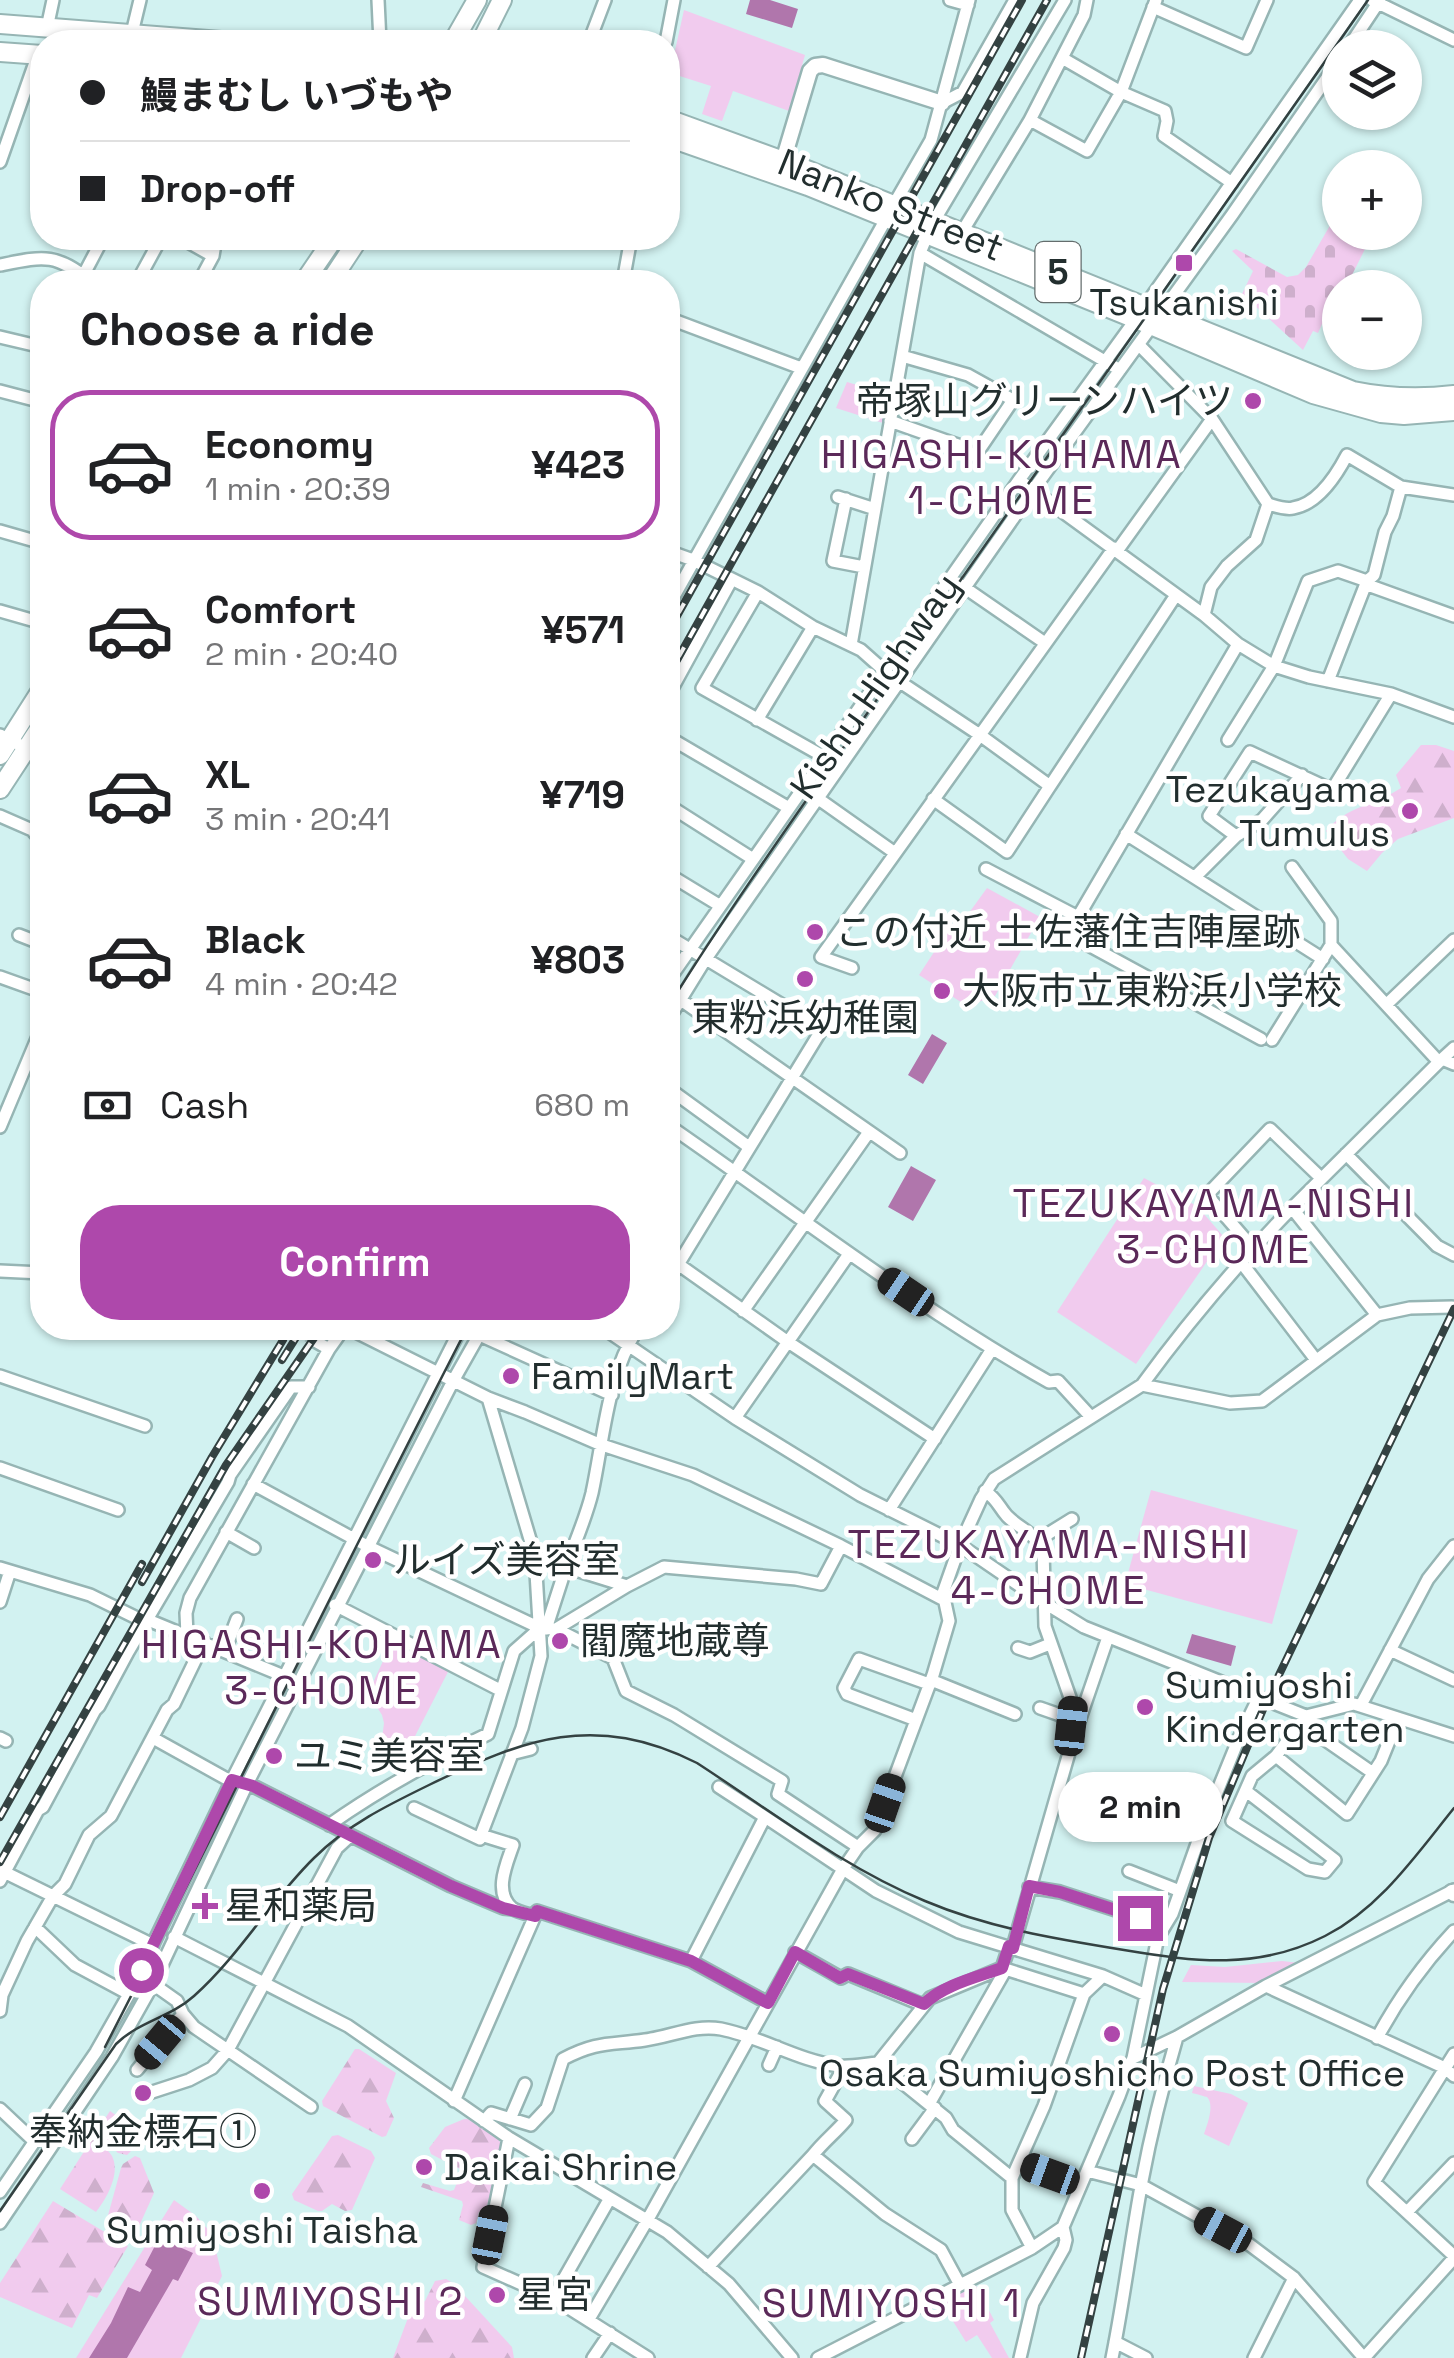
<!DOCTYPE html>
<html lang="en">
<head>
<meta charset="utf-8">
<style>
	body { margin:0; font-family:"Space Grotesk","Noto Sans JP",sans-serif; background:#f6f6f6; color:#202124; height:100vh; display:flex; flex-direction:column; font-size:38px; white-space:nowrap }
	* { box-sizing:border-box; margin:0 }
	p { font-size:32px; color:#757577 }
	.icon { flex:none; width:55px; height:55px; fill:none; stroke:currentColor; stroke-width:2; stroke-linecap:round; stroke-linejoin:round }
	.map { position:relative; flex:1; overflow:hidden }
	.details { position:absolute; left:30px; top:270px; width:650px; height:1070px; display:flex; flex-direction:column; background:#fff; border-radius:40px; box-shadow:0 2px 8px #0004 }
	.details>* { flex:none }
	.hud { position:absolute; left:30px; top:30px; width:650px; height:220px; border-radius:40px; box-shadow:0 2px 8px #0004; display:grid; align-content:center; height:220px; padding:0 50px; background:#fff }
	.fabs { position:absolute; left:1322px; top:30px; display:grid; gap:20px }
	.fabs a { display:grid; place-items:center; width:100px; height:100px; border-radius:50%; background:#fff; box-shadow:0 2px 8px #0004; font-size:50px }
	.end { position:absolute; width:45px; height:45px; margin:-22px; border:12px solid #ae48ab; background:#fff; box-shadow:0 0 0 5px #fff }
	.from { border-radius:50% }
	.bubble { position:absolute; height:70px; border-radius:35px; background:#fff; box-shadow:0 2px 8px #0004; font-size:32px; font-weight:700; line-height:70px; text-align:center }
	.car { position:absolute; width:30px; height:60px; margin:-30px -15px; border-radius:12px; box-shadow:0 0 8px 2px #0007; background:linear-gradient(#222 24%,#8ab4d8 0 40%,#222 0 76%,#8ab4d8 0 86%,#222 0) }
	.hud b { display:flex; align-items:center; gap:35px; height:95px; font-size:38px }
	.hud b+b { border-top:2px solid #e0e0e0 }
	.hud i { width:25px; height:25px; background:#202124 }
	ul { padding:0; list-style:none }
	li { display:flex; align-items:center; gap:30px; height:150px; margin:0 20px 15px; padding:0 30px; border:5px solid transparent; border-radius:40px }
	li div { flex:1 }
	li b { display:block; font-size:38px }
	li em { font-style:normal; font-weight:700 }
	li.current { border-color:#ae48ab }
	li>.icon { width:90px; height:90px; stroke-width:1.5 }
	h2 { padding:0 50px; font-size:45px; line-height:120px }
	.pay { display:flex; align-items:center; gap:25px; height:110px; padding:0 50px; font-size:38px }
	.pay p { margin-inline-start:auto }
	.cta { display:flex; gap:20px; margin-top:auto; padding:20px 50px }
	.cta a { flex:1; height:115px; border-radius:40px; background:#ae48ab; color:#fff; font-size:40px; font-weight:700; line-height:115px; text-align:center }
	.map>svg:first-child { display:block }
	.green { fill:#f1cbee }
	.forest { fill:url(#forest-firs) }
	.cemetery { fill:url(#cemetery-stones) }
	.water { fill:#b076ac }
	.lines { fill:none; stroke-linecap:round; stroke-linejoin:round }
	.minor-tunnel { stroke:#afcbca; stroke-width:11; stroke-dasharray:11 5.5; stroke-linecap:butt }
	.minor-casing { stroke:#96b5b4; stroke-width:16 }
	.tertiary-casing { stroke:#96b5b4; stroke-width:19 }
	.primary-casing { stroke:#96b5b4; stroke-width:22 }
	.trunk-casing { stroke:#96b5b4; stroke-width:22 }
	.minor { stroke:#fff; stroke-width:11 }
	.tertiary { stroke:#fff; stroke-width:14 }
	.primary { stroke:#fff; stroke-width:18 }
	.trunk { stroke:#fff; stroke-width:18 }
	.tram { stroke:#344242; stroke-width:2.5 }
	.rail-casing { stroke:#344242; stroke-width:8 }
	.rail { stroke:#fff; stroke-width:4; stroke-dasharray:11; stroke-linecap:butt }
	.route { stroke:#ae48ab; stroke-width:12 }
	.poi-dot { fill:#ae48ab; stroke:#fff; stroke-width:4 }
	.labels { text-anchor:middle; stroke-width:9; stroke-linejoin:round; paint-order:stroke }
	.shield { fill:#fff; stroke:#646d6d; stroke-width:2.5 }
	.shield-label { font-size:35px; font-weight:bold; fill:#222e2e }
	.street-label { font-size:38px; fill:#222e2e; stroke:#fff }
	.poi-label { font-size:38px; fill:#222e2e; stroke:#fff; text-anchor:start }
	.neighbourhood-label { font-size:40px; letter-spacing:2.5px; fill:#5b2959; stroke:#fff }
</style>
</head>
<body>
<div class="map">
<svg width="1454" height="2358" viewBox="0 0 1454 2358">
	<defs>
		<pattern id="forest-firs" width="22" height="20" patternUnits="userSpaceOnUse" patternTransform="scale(2.5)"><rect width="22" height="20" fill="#f1cbee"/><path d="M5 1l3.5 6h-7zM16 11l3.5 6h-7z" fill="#ceafcc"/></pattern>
		<pattern id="cemetery-stones" width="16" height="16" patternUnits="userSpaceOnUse" patternTransform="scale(2.5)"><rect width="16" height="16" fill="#f1cbee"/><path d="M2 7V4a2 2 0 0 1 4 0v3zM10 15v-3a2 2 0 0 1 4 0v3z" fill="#ceafcc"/></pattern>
	</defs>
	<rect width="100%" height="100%" fill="#d2f2f1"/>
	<path class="green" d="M684 10 805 55 789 111 733 91 722 121 702 114 711 86 670 73Z
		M847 382 891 395 886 424 836 408Z
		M987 888 1040 917 995 996 967 1006 919 975 959 914 966 917Z
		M1144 1178 1197 1206 1224 1237 1136 1364 1057 1312Z
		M1151 1490 1298 1530 1272 1624 1125 1584Z
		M393 1640 450 1668 412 1742 391 1755 382 1739 384 1723 382 1715 368 1693Z
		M1282 1961 1300 1963 1261 1983 1182 1982 1191 1965 1225 1967Z
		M1194 2086 1231 2094 1248 2103 1229 2146 1204 2134C1207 2125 1215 2105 1207 2097 1206 2097 1194 2093 1192 2093Z
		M174 2200 196 2216 212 2234 222 2276 181 2358H76Z
		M975 2284 994 2320 990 2323 1009 2358H992L977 2335 966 2342 939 2299Z"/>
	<path class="forest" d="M1421 745H1436L1454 751V818L1398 839 1382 853 1367 871 1348 859 1326 831C1345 807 1377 804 1401 788L1396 775Z
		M355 2049H359L396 2073 386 2101 394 2118 386 2136 382 2137 323 2106 322 2101Z
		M110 2111 117 2116 134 2148 127 2155 118 2153 96 2132Z
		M464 2119H468L498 2139 502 2145 486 2210 479 2212 476 2223 471 2225 459 2220 463 2205 462 2201 421 2187 423 2183 450 2191 454 2190 461 2173 460 2169 431 2154 429 2148 445 2127Z
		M338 2135 371 2151 375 2158 352 2210 345 2211 332 2204 322 2211H318L294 2200 292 2194 332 2136Z
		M92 2139C99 2144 108 2149 112 2156 121 2174 106 2199 96 2212L60 2189Z
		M135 2156 140 2158 154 2193 136 2233 131 2234 107 2219 121 2168 123 2164Z
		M53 2201 128 2246 97 2298 89 2295 72 2328 0 2297V2283Z
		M446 2279 453 2283 512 2347 514 2358H393L412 2307 425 2301 435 2281Z"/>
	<path class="cemetery" d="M1340 208V232L1373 233 1346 287 1340 288V300L1327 326 1322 324 1318 333 1313 331 1303 350 1242 294 1253 271 1232 251 1236 249 1287 277 1298 275 1306 267Z"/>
	<path class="water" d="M750 0H770L798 9 792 28 746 14Z
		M932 1034 947 1043 923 1084 908 1075Z
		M911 1166 936 1180 913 1221 888 1207Z
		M1192 1634 1236 1646 1231 1666 1186 1653Z
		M159 2238 193 2253 178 2281 173 2279 127 2358H89L111 2323 128 2287 140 2292 152 2270 145 2265Z"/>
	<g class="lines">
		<path class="minor-tunnel" d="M293 1328 315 1341"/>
		<defs>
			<path id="minor" d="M378 0 380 42
				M950 0 968 5
				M1372 0 1454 40
				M1153 7 1246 48 1267 0
				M47 28 53 0
				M132 33 140 0
				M589 42 605 0
				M666 42 674 0
				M1348 48 1380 0
				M1062 58 1121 92 1165 111 1167 121 1164 136 1232 183
				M942 103 963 92 1015 0
				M1030 120 1087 151 1121 92 1156 0
				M0 162 38 54
				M893 206 931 140 969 0
				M934 221 1065 0
				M962 232 1030 120 1084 15 1087 0
				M181 238 213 256
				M920 253 1120 370
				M0 265C45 256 55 253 92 282
				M83 276 103 238
				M137 282 161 238
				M199 282 213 256 216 238
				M623 282 631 238
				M668 318 801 368
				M0 337 42 347
				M1139 345 1212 419 1268 504 1256 540 1227 566 1211 587 1204 615
				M0 391 42 402
				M890 421 958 445 975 456 1013 400 968 375 902 356
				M1019 480 1204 615 1238 644 1274 666 1309 677 1391 694 1454 717
				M838 497 875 509
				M846 499 833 561 864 567
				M1268 504C1275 506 1286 510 1293 508 1318 504 1336 476 1347 455L1401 487 1454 495
				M0 531 42 543
				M668 551 693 560 758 592 813 627 861 650 888 674 980 735 1050 786 1007 852 933 799
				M1117 551 1212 419
				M958 583 1045 643
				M1365 584 1454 616
				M758 592 702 688 828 759
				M668 607 886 219
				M0 611 42 623
				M1238 644 1078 917 1070 935 1261 1039
				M851 645 920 253 927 236
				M1328 681 1367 581 1374 575 1385 532 1393 516 1401 487
				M668 696 732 579
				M757 720 813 627
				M0 735 42 756
				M668 737 789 808
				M1228 740 1274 666 1308 581 1338 571 1367 581
				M1050 786 1176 595
				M813 795 895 853
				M668 805 753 859
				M0 816 32 830 42 841
				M1126 834 1323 959
				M1236 836 1209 816 1250 752 1332 790 1391 694
				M986 869 1078 917
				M668 874 719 905
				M1195 877 1236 836 1262 820 1302 775
				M19 935 42 944
				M668 936 822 1029 668 1281
				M1331 945 1439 1062 1442 1059 1454 1064
				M852 968 821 957 1114 548
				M0 977 42 992
				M668 981 1019 480 1136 319 1360 0
				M668 991 900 1153
				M1387 1004 1454 940
				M668 1020 705 960 1033 490 1232 215 1340 59
				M1272 1040 1331 945V921L1292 867
				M1442 1059 1454 1048
				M668 1088 749 1147
				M668 1125C794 1212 916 1307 1049 1382L1058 1381 1091 1417
				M0 1127 42 1027
				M1346 1154 1437 1246 1454 1255
				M1253 1248 1207 1195 1270 1129 1321 1178
				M668 1257 788 1342 935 1439
				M1241 1262 1316 1360
				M0 1271 42 1273
				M743 1311 869 1132
				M1377 1315 1292 1208 1439 1062
				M348 1328 488 1398 525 1412 599 1444 693 1475 841 1546 944 1600
				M464 1328 612 1395
				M603 1328 735 1418 860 1495 960 1545 1045 1603 1084 1627 1306 1716 1324 1739 1373 1773
				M315 1341 329 1349
				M0 1376 145 1426
				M1142 1385C1188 1322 1237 1264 1292 1208
				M488 1398 535 1556 541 1656 522 1728 481 1835 513 1845C507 1863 493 1892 512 1908 517 1912 528 1914 535 1916
				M735 1418 849 1254
				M0 1468 118 1510
				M253 1484 369 1547 540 1628
				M985 1491C998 1500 998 1506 1007 1516 1019 1528 1035 1534 1043 1549L1045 1626 1073 1706V1736
				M889 1510 992 1349
				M226 1532 254 1548
				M1038 1540 1072 1519
				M535 1556 566 1567 546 1629
				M0 1568 90 1595 145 1622H153L291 1679
				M627 1586 566 1567C575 1542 586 1518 592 1493 604 1437 607 1376 638 1328
				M0 1602 10 1571
				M335 1605 500 1690
				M556 1629 627 1586 664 1567 796 1579 821 1584 841 1546
				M187 1635 186 1613 190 1598 329 1349 344 1328
				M1018 1648 1030 1652 1050 1644
				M225 1650 237 1619
				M1390 1650 1454 1680
				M931 1680 1015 1714
				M1361 1705 1428 1579 1454 1546
				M1040 1708 1060 1715 1071 1726
				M916 1720 847 1694 844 1688 859 1659 929 1684
				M0 1738 6 1741
				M153 1738 225 1778 253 1786 451 1886 503 1908 512 1909
				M511 1754 531 1749
				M1276 1756 1347 1814 1381 1761 1398 1719
				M1246 1791 1335 1860 1325 1872 1308 1869 1232 1821 1252 1776 1276 1756 1306 1716 1354 1704 1454 1736
				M414 1808 480 1839
				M765 1817 876 1891 959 1932 1103 1976 1146 1995
				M329 1825C380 1789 433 1760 488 1734L514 1651 540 1628 556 1629 613 1658 626 1691 674 1715 782 1781 778 1794 858 1847
				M0 1870 153 1945
				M1129 1871 1180 1891
				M0 1881 38 1810 43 1807 95 1710 99 1706 128 1652 228 1482 230 1475 291 1387H309
				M1029 1887 1060 1892 1140 1918 1168 1919
				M35 1927 75 1965 129 1994
				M174 1937 348 2026 509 2138 667 2232 729 2284 792 2358
				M1013 1947 1073 1739 1108 1637
				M795 1952 841 1978 848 1974 923 2005
				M691 1961 765 1817 719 1787
				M1002 1968 1084 1994
				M153 1984 177 2001 183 2014 194 2027 311 2107
				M1266 1986 1445 2068 1454 2076
				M0 2011 2 1995 27 1941 53 1896 65 1884 89 1835 111 1816 167 1710 174 1704 204 1642
				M1377 2038C1398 1999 1424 1963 1454 1931
				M1454 2054 1374 2182 1454 2256
				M1133 2058 1177 2037 1266 1986 1454 1890
				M878 2063 946 2118 953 2130 1012 2178V2210L1032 2248
				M769 2065 777 2047
				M137 2070 183 2014
				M143 2095 189 2080 212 2068 228 2050 337 1848 350 1836
				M454 2101 537 1911 691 1961 768 2003
				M929 2104 1006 1969
				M0 2109 35 2142
				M510 2119 525 2084
				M484 2121 491 2113 531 2125 547 2108 563 2059C597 2041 610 2045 645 2040 670 2037 695 2024 721 2029 762 2037 798 2061 839 2066 852 2067 865 2064 878 2063L930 1998 1002 1968 1009 1947
				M509 2138 483 2267 553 2298 648 2358
				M912 2139 935 2108
				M813 2155C824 2141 835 2133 846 2120L825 2101 844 2067
				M1019 2164 1081 2185
				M1087 2171 1141 2185 1223 2230 1238 2236 1294 2278 1364 2358 1454 2258
				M1012 2178 1044 2106 1084 1994 1103 1976
				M0 2192 96 2052 129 1994 232 1780 461 1328
				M1407 2212 1454 2163
				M0 2223 112 2057 153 1984 247 1784 453 1381 483 1328
				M708 2267 813 2155 885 2214 941 2250 960 2285
				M553 2298 610 2198
				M589 2319 648 2219 843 1869 858 1847 875 1830 933 1675 949 1621 943 1593 960 1545 981 1499 994 1479 1142 1385 1230 1403 1262 1401 1377 1315 1410 1308 1452 1307
				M1115 2342 1146 2358
				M593 2358 610 2333
				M818 2358 1032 2248 1063 2227 1119 2096 1133 2058 1158 1937 1172 1914 1204 1824 1239 1738 1259 1697
				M1020 2358 1033 2303 1064 2248 1066 2240 1063 2227
				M1112 2358C1124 2299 1131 2240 1142 2181 1151 2133 1163 2085 1177 2037
				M1254 2358 1294 2278"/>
			<path id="tertiary" d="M783 161 810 71 815 66 823 65 942 103
				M1452 1892 1454 1894"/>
			<path id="primary" d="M0 24 234 42
				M0 52 42 55
				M668 119 797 166 1353 391C1387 398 1419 399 1454 395
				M668 137 808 186 1153 326 1313 394 1381 413 1404 415 1454 411"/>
			<path id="trunk" d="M453 42 477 0
				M481 42 502 0
				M304 282 334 238
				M330 282 359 238
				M0 755 42 689
				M0 789 42 725"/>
		</defs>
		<use href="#minor" class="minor-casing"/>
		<use href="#tertiary" class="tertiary-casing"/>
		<use href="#primary" class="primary-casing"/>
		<use href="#trunk" class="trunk-casing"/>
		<use href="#minor" class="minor"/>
		<use href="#tertiary" class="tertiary"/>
		<use href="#primary" class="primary"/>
		<use href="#trunk" class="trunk"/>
		<path class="tram" d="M668 1007C737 896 814 790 889 682 1047 454 1209 228 1368 0
			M105 2047C228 1808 344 1566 467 1328
			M0 2211 116 2044C138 2022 171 2017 194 1996 240 1955 270 1901 314 1858 347 1825 388 1805 429 1785 525 1738 595 1712 697 1763 771 1811 843 1867 925 1901 989 1928 1056 1939 1124 1950 1196 1962 1258 1970 1325 1936 1380 1908 1416 1855 1454 1808"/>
		<defs>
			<path id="rail" d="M668 632 1022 0
				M668 676 1047 0
				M282 1360 302 1328
				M142 1582 212 1457 283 1340
				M0 1817 142 1564
				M0 1862 226 1465 321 1328
				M1081 2358 1163 1989 1209 1838 1267 1700 1454 1309"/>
		</defs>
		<use href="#rail" class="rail-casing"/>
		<use href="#rail" class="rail"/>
	</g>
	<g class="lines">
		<path class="route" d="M141 1970 232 1780 253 1786 451 1886 503 1908 535 1916 537 1911 691 1961 768 2003 795 1952 840 1978 848 1974 924 2004C943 1985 977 1977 1002 1968L1009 1946 1013 1948 1029 1886 1060 1892 1140 1918"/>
	</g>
	<g class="poi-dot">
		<rect x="1174" y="253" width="20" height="20" rx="5"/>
		<circle cx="1253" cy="401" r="10"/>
		<circle cx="1410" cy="811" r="10"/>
		<circle cx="815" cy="932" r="10"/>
		<circle cx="805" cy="979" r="10"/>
		<circle cx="942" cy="991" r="10"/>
		<circle cx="511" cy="1376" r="10"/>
		<circle cx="373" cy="1560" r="10"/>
		<circle cx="560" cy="1641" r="10"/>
		<circle cx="1145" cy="1707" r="10"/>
		<circle cx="274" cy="1756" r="10"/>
		<path d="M200 1891h10v10h10v10h-10v10h-10v-10h-10v-10h10z"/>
		<circle cx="1112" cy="2034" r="10"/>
		<circle cx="143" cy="2093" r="10"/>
		<circle cx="424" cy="2167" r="10"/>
		<circle cx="262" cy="2191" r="10"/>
		<circle cx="497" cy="2295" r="10"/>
	</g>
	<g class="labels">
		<rect class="shield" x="1035.5" y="242" width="45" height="60" rx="8"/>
		<g class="shield-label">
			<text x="1058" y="284">5</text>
		</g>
		<g class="street-label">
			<text transform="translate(891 205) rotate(22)" y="13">Nanko Street</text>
			<text transform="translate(875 686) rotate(-55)" y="13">Kishu Highway</text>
		</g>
		<g class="poi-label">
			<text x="1184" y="315" text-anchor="middle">Tsukanishi</text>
			<text x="1233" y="414" text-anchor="end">帝塚山グリーンハイツ</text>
			<text x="1390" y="802" text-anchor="end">Tezukayama<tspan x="1390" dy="44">Tumulus</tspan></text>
			<text x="835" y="945">この付近 土佐藩住吉陣屋跡</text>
			<text x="962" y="1004">大阪市立東粉浜小学校</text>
			<text x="805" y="1031" text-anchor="middle">東粉浜幼稚園</text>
			<text x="531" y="1389">FamilyMart</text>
			<text x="393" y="1573">ルイズ美容室</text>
			<text x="580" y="1654">閻魔地蔵尊</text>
			<text x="1165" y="1698">Sumiyoshi<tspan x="1165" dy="44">Kindergarten</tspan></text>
			<text x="294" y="1769">ユミ美容室</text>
			<text x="225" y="1919">星和薬局</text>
			<text x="1112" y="2086" text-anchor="middle">Osaka Sumiyoshicho Post Office</text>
			<text x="143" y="2145" text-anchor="middle">奉納金標石①</text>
			<text x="444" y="2180">Daikai Shrine</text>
			<text x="262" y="2243" text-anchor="middle">Sumiyoshi Taisha</text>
			<text x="517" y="2308">星宮</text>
		</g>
		<g class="neighbourhood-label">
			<text x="1002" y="468">HIGASHI-KOHAMA<tspan x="1002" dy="46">1-CHOME</tspan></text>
			<text x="1214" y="1217">TEZUKAYAMA-NISHI<tspan x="1214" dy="46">3-CHOME</tspan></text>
			<text x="1049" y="1558">TEZUKAYAMA-NISHI<tspan x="1049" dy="46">4-CHOME</tspan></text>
			<text x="322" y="1658">HIGASHI-KOHAMA<tspan x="322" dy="46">3-CHOME</tspan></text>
			<text x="331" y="2315">SUMIYOSHI 2</text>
			<text x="892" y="2317">SUMIYOSHI 1</text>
		</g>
	</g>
</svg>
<div class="fabs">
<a><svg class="icon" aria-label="layers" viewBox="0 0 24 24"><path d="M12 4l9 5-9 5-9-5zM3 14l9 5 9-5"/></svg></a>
<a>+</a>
<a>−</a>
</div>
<i class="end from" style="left:141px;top:1970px"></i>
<i class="end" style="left:1140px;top:1918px"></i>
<div class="bubble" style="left:1058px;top:1772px;width:165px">2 min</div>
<i class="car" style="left:906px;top:1292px;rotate:304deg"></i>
<i class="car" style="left:1071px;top:1726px;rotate:6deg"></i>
<i class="car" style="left:885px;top:1803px;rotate:19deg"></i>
<i class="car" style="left:160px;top:2042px;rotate:220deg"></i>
<i class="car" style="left:1050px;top:2174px;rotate:290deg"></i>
<i class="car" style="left:1223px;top:2230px;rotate:298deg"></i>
<i class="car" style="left:490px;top:2235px;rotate:11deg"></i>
<div class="hud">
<b><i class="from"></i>鰻まむし いづもや</b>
<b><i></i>Drop-off</b>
</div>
<section class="details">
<h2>Choose a ride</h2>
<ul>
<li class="current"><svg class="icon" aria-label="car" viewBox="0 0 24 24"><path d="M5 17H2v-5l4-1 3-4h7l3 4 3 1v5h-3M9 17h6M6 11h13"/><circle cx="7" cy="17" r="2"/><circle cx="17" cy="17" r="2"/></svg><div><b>Economy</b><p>1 min · 20:39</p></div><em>¥423</em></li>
<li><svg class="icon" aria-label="car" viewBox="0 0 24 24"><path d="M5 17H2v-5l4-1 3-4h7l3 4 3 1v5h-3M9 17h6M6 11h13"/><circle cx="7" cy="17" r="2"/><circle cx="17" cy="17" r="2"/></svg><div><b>Comfort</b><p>2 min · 20:40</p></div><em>¥571</em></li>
<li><svg class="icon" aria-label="car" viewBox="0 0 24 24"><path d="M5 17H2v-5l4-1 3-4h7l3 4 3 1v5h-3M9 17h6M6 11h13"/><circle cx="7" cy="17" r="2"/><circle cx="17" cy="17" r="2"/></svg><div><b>XL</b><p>3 min · 20:41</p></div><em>¥719</em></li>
<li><svg class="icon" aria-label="car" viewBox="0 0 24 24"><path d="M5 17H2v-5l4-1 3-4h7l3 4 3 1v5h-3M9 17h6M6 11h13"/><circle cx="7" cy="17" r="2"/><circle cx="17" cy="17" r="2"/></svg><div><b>Black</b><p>4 min · 20:42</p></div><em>¥803</em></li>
</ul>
<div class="pay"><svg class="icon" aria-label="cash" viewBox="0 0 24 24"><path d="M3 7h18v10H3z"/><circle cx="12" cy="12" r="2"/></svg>Cash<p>680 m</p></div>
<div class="cta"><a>Confirm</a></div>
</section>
</div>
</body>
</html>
